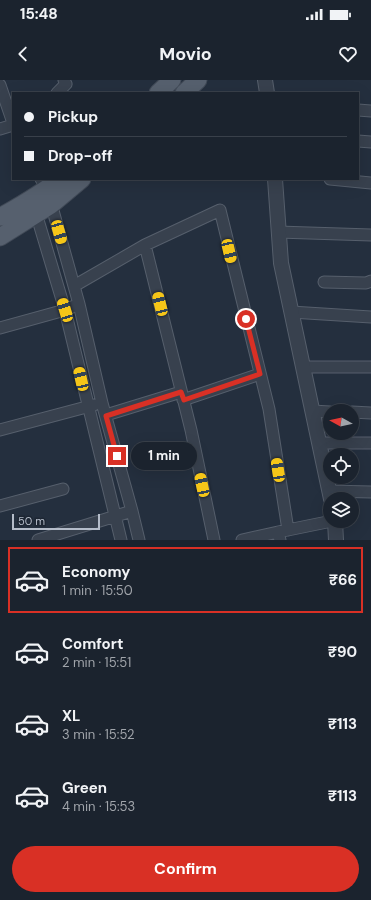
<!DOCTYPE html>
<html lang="en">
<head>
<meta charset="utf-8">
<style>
	body { margin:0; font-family:"DM Sans",sans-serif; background:#282f3a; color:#f1f3f6; height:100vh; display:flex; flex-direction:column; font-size:15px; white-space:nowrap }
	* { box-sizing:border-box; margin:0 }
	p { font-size:13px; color:#a0a4aa }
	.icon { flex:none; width:22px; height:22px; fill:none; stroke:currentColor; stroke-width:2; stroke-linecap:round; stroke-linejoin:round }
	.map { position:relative; height:460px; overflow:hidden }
	.drawer { display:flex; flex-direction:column; background:#1b232e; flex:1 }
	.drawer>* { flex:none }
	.top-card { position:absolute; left:12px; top:12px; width:347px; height:88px; border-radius:0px; box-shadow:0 4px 16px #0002,0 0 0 1px #39404a; display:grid; align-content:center; height:88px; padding:0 12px; background:#1b232e }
	.needle { width:26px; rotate:278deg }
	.buttons { position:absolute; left:323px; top:324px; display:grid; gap:8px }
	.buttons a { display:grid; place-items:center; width:36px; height:36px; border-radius:50%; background:#1b232e; box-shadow:0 4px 16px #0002,0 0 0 1px #39404a; font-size:20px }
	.scale { position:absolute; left:12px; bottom:10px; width:88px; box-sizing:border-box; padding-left:4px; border:2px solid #b4bcc9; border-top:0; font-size:11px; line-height:14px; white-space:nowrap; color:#b4bcc9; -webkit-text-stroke:3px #1d2633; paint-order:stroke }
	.end { position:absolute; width:18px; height:18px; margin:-9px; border:5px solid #d93025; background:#fff; box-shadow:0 0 0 2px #fff }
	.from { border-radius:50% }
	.bubble { position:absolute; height:28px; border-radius:14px; background:#1b232e; box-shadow:0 4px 16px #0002,0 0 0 1px #39404a; font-size:13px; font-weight:700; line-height:28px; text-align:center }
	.car { position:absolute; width:12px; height:24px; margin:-12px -6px; border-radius:5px; box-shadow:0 0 3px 1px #0007; background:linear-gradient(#f5c518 24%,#345 0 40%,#f5c518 0 76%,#345 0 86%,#f5c518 0) }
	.top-card b { display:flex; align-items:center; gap:14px; height:38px; font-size:15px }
	.top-card b+b { border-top:1px solid #39404a }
	.top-card i { width:10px; height:10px; background:#f1f3f6 }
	ul { padding:7px 0 0; list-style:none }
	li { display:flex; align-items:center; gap:12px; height:66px; margin:0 8px 6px; padding:0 4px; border:2px solid transparent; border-radius:0px }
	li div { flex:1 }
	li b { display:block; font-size:15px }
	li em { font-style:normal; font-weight:700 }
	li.active { border-color:#d93025 }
	li>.icon { width:36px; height:36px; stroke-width:1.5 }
	.action { display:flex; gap:8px; margin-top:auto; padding:8px 12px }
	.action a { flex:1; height:46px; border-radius:24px; background:#d93025; color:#fff; font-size:16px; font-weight:700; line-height:46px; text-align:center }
	.status { display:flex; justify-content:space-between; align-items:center; height:28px; padding:0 20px; background:#1b232e; direction:ltr }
	.status svg { height:11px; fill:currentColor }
	header { display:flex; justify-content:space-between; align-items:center; height:52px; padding:0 12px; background:#1b232e; font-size:18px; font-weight:700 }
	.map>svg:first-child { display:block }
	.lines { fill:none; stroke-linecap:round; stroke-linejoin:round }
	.minor-casing { stroke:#565f6c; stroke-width:13 }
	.tertiary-casing { stroke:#565f6c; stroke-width:16 }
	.primary-casing { stroke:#414a57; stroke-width:19 }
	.minor { stroke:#38414e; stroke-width:11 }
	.tertiary { stroke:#38414e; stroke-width:14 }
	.primary { stroke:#56606e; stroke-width:17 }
	.route { stroke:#d93025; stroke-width:5 }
</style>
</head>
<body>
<div class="status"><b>15:48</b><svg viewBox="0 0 49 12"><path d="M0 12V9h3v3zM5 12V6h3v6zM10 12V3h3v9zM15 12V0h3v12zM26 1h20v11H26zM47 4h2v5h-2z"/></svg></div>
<header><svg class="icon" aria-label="back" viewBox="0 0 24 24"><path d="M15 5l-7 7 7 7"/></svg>Movio<svg class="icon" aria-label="heart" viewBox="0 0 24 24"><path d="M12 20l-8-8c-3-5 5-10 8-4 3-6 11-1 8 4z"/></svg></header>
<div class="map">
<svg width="371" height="460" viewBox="0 0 371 460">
	<rect width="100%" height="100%" fill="#242f3e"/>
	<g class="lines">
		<defs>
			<path id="minor" d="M0 5 13 43
				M57 13 66 4 64 0
				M358 30 371 31
				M0 49 13 45
				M358 61 371 62
				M41 99 47 109 79 224 102 323 132 431 139 460
				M330 99 371 103
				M35 130 65 230 121 460
				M278 152 371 155
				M145 165 220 130 269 329 288 450
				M324 202 366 203 371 201
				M74 206 145 165 191 350 214 460
				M291 232 371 237
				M0 248 65 230 79 224
				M303 287H371
				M183 320 260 294
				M312 331 330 332
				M352 332 371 333
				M106 335 181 312
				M0 350 94 325
				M319 363H371
				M329 411 371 412
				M0 426 63 409
				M278 452 332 441
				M38 460 132 431
				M242 460 278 452 280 460"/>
			<path id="tertiary" d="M265 0 267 13
				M275 99 281 183 331 419
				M335 441 336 460"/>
			<path id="primary" d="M158 13 172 0
				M184 13 198 0
				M0 137C21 125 41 114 59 99
				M0 157 51 125 82 99"/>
		</defs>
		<use href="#minor" class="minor-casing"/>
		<use href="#tertiary" class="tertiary-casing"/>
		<use href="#primary" class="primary-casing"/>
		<use href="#minor" class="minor"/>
		<use href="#tertiary" class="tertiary"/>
		<use href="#primary" class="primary"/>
	</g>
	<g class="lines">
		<path class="route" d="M117 376 106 336 181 312 184 320 260 294 246 239"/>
	</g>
</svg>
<div class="buttons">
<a><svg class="needle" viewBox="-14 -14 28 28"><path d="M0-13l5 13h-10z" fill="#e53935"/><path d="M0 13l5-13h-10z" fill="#a0a4aa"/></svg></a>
<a><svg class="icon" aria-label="locate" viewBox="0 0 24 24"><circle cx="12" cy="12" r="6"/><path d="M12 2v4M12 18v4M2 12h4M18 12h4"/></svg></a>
<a><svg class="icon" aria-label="layers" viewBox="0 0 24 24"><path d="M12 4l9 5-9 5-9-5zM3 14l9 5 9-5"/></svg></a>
</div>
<div class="scale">50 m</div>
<i class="end from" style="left:246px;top:239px"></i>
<i class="end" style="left:117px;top:376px"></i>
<div class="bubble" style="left:131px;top:362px;width:66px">1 min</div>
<i class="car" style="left:59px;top:152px;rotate:164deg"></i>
<i class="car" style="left:229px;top:171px;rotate:167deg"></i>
<i class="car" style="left:160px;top:224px;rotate:346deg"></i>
<i class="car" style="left:65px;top:230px;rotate:343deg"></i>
<i class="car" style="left:81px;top:299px;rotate:347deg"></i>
<i class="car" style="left:278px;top:390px;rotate:351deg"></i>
<i class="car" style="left:202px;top:405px;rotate:348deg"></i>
<div class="top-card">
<b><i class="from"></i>Pickup</b>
<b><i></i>Drop-off</b>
</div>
</div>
<section class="drawer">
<ul>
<li class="active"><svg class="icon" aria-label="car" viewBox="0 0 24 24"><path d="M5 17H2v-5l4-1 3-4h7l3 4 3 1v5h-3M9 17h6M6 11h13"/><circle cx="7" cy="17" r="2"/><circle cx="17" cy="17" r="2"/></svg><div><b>Economy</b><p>1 min · 15:50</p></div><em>₹66</em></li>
<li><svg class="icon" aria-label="car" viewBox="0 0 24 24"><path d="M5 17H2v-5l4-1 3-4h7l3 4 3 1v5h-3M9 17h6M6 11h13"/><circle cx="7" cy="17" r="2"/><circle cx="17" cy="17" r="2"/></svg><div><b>Comfort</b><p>2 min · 15:51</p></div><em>₹90</em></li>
<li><svg class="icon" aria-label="car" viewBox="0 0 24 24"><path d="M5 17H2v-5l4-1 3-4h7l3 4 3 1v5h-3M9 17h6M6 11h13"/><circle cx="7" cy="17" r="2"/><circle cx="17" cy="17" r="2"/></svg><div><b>XL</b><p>3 min · 15:52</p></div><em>₹113</em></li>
<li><svg class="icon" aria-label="car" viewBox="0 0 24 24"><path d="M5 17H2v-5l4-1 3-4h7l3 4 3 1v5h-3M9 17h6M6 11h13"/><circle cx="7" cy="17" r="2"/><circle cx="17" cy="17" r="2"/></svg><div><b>Green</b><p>4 min · 15:53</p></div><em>₹113</em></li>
</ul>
<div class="action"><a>Confirm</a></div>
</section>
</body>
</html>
